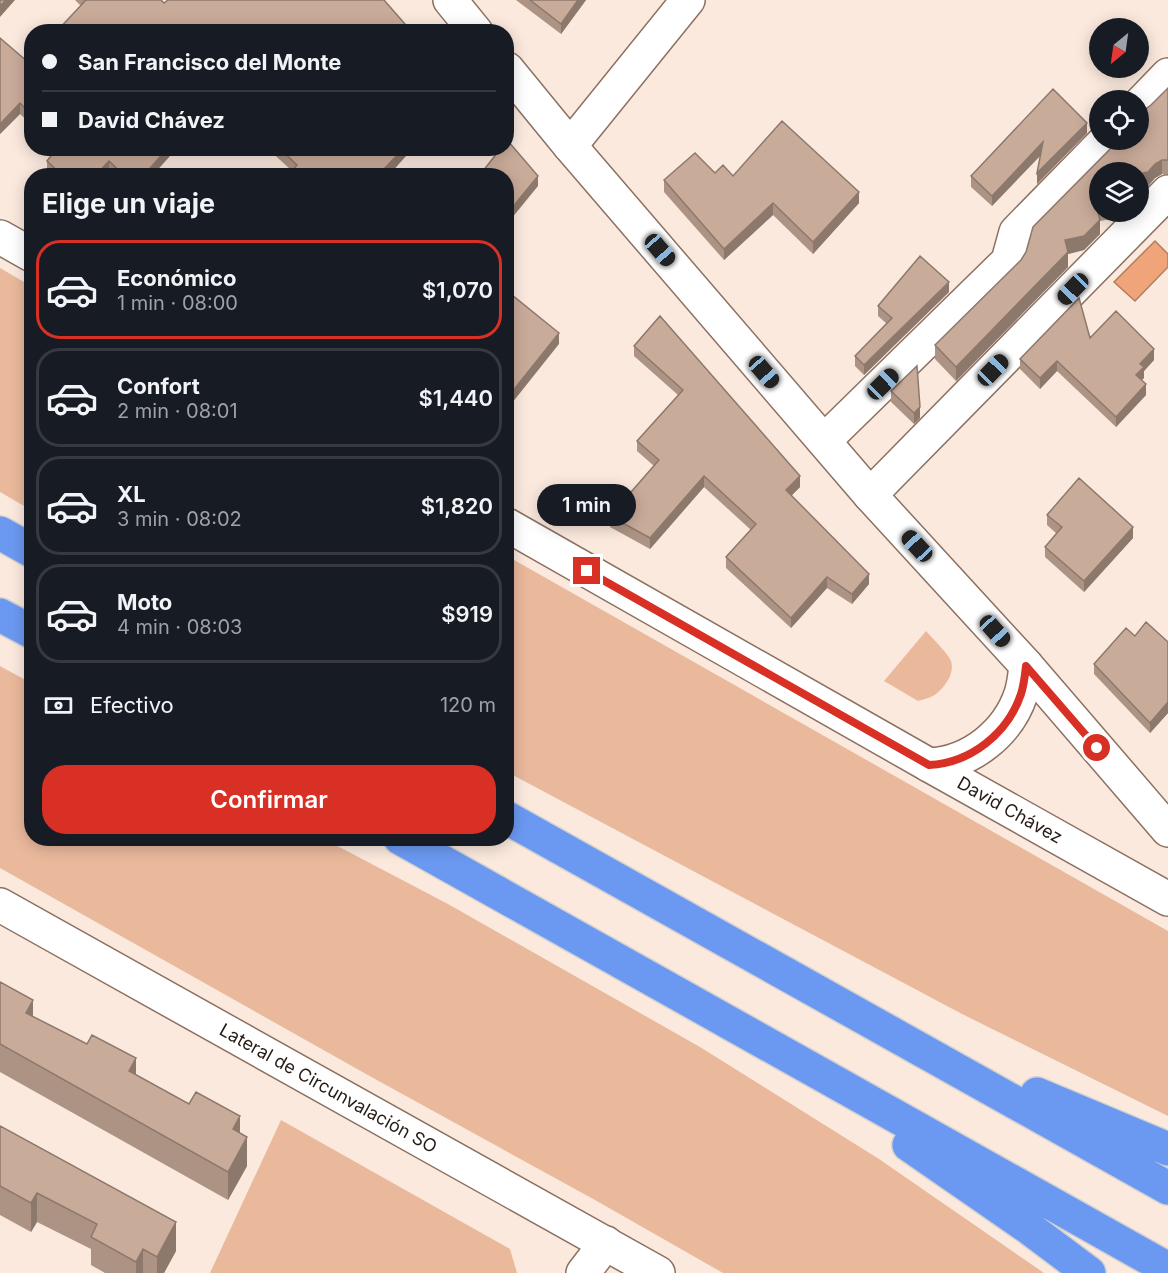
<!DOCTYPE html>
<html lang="es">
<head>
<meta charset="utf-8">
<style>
	body { margin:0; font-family:Inter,sans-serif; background:#242831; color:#f1f3f6; height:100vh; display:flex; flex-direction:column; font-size:22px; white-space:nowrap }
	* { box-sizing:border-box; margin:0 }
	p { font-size:20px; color:#9ea1a6 }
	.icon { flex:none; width:33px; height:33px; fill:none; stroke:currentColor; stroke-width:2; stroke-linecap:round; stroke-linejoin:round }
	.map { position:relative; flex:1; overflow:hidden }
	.drawer { position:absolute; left:24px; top:168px; width:490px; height:678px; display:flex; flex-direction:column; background:#171b24; border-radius:24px; box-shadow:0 3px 15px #0003 }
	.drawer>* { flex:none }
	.hud { position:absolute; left:24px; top:24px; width:490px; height:132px; border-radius:24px; box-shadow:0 3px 15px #0003; display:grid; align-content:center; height:132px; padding:0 18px; background:#171b24 }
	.needle { width:39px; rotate:209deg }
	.fabs { position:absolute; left:1089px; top:18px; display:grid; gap:12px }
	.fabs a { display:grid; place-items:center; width:60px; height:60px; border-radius:50%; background:#171b24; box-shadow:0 3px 15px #0003; font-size:30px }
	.end { position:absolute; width:27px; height:27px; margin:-14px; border:8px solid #d93025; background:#fff; box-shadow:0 0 0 3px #fff }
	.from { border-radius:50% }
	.bubble { position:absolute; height:42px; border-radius:21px; background:#171b24; box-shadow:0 3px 15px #0003; font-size:20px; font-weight:600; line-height:42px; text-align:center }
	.car { position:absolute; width:18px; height:36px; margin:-18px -9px; border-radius:8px; box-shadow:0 0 4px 2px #0007; background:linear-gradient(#222 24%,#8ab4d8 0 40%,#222 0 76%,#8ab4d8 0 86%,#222 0) }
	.hud b { display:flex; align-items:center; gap:21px; height:57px; font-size:22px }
	.hud b+b { border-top:2px solid #363941 }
	.hud i { width:15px; height:15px; background:#f1f3f6 }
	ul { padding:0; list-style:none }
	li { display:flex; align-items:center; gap:18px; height:99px; margin:0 12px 9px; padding:0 6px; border:3px solid #363941; border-radius:24px }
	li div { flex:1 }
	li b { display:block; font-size:22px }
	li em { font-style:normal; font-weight:600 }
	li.current { border-color:#d93025 }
	li>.icon { width:54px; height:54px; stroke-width:1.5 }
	h2 { padding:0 18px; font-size:27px; line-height:72px }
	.pay { display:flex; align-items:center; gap:15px; height:66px; padding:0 18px; font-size:22px }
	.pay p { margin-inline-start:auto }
	.action { display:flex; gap:12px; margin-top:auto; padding:12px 18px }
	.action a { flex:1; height:69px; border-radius:24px; background:#d93025; color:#fff; font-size:24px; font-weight:600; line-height:69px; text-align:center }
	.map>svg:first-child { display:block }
	.green { fill:#eab99c }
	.water { fill:#efa579; stroke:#b37c5b; stroke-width:1.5 }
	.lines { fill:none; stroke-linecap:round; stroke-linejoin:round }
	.minor-casing { stroke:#8c7161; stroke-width:36 }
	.highway-casing { stroke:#d4d1d0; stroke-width:36 }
	.minor { stroke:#fff; stroke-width:33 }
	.highway { stroke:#6b99f2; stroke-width:33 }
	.wall { fill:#ad9384 }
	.shaded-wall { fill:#8d786c }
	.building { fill:#c9ab9a; stroke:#8d786c; stroke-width:1.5 }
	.route { stroke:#d93025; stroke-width:8 }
	.labels { text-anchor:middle; stroke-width:4.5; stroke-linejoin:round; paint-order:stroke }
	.street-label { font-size:18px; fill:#261b15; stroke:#fbe9de }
</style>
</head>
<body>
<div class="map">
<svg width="1168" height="1273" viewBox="0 0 1168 1273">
	<rect width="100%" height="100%" fill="#fbe9de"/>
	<path class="green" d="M0 268 31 286V510L0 492Z
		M507 556 1168 931V1116L962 1014 507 772Z
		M926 631C933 639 947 652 951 661 955 673 945 687 936 694 931 698 924 699 918 701L884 681Z
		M0 666 31 683 32 838 324 839 448 904 700 1047 879 1159 1044 1273H723L595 1200 366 1074 0 868Z
		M281 1120 510 1249 517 1273H210Z"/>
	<path class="water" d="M1155 241 1168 254V267L1135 301 1114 282Z"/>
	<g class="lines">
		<defs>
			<g id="minor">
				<path d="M450 0 476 32"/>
				<path d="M507 69 570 146 870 495 1026 665 1168 830"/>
				<path d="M1138 106 1168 75"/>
				<path d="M570 146 688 0"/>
				<path d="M0 237 32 255"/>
				<path d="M824 441 1008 261 1016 232 1106 140"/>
				<path d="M870 495 1168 192"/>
				<path id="s1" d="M507 525 929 765 1168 899"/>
				<path d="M929 765C971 763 1008 733 1021 694 1024 685 1025 675 1026 665"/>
				<path id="s2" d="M0 905 658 1273"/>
				<path d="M583 1273 606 1243"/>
			</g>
			<path id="highway" d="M0 533 32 551
				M0 615 32 632
				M507 818 1168 1188
				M400 838 1168 1269
				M1037 1094 1168 1149
				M909 1145 1029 1228 1089 1273"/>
		</defs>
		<use href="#minor" class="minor-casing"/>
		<use href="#highway" class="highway-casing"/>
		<use href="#minor" class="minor"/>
		<use href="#highway" class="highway"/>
	</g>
	<path class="wall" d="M75 0H161L164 3 81 6Z
		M516 0H586L561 34Z
		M0 38 28 62 32 58V125L20 114 0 134Z
		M1168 88V174H1162L1155 178 1148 186 1138 188V172H1100V212H1123L1116 218 1100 221V234L1084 250 1068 254V267L956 381 935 359V345L1021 260 1144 110 1151 105Z
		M1087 133 1037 184 1040 155 992 206 971 187V176Z
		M56 148H177L152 176H113L109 171 105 176H52L47 171V161L57 149Z
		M267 148H413L390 174 291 170Z
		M715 173 733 176 859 203 813 254 773 215 724 260 664 192V180Z
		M949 292 864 375 855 366V356L887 324 878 316V306Z
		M1090 338 1154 360 1144 371V378L1141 380 1146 395 1116 427 1057 371 1040 389 1020 369V359Z
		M634 346 800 487 791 496 869 584 852 604 827 588 791 628 726 568V557L751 530 704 487 650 549 610 527V516L654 466 637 451V441L678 395 634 356Z
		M891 391 920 418 914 424 891 402Z
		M1047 515 1133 538 1084 592 1045 557V547L1057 534 1047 525Z
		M1135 636 1168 642V713L1150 733 1094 674V664Z
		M0 982 33 1017 240 1133 247 1166 228 1200 0 1072Z
		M0 1126 176 1251 164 1273H105L91 1265V1249L37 1222 31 1232 0 1215Z"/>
	<path class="shaded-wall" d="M6 0H15L0 17V6Z
		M578 0H586L561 34V24Z
		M20 103V114L0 134V124Z
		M1087 123V133L1037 184V173Z
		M1043 142V153L992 206V196Z
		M168 148H177L152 176H143Z
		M404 148H413L388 176 384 169Z
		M1162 160V174L1155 178 1148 186 1138 188V174Z
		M109 161V171L105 176H95Z
		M538 176V186L507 224V214Z
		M859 192V203L813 254V242Z
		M773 203V215L724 260V249Z
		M1116 212H1123L1116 218Z
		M1100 220V234L1084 250 1068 254V267L956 381V367L1065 240Z
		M949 282V292L864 375V365Z
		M559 333V344L508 408V397Z
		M1154 349V360L1144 371V378L1136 386V375L1140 364Z
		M1057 361V371L1040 389V378Z
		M1146 384V395L1116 427V417Z
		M920 407V418L914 424V413Z
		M704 476V487L650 549V538Z
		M800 476V487L786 501V490Z
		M1133 527V538L1084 592V581Z
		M869 574V584L852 604V594Z
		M827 577V588L791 628V618Z
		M1168 702V713L1150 733V723Z
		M33 1000V1028L26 1013Z
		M136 1058V1087L129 1071Z
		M240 1116V1144L233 1129Z
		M247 1137V1166L228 1200V1172Z
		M37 1193V1222L31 1232V1203Z
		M176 1222V1251L164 1273H157V1257Z
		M143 1249V1273H136V1262Z"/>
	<path class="building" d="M0 0H6L0 6Z
		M86 0H161L164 3 168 0H384L412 32H56Z
		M530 0H578L561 24Z
		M0 38 28 62 32 58V115L20 103 0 124Z
		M1168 88V160H1162L1155 164 1148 172 1138 174V172H1100V207L1097 208 1100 220 1084 236 1065 240 1068 252 956 367 935 345 1021 260 1026 252 1033 227 1119 140H1138V110H1144L1151 105Z
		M1053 89 1087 123 1037 173 1043 142 992 196 971 176Z
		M782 121 859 192 813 242 773 203 724 249 664 180 695 153 715 173 723 165 733 176Z
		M507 141H508L538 176 507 214V176H479L501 148H507Z
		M57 148H168L143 176H125L109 161 95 176H63L47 161Z
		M279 148H404L384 169 392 176H287L297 165Z
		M920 256 949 282 864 365 855 356 892 318 878 306Z
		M507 291 559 333 508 397 507 396Z
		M1079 298 1090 338 1116 311 1154 349 1140 364 1144 367 1136 375 1146 384 1116 417 1057 361 1040 378 1020 359Z
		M660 316 800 476 786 490 869 574 852 594 827 577 791 618 726 557 756 524 704 476 650 538 610 516 659 460 637 441 683 390 634 346Z
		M917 366 920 407 914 413 891 391Z
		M1079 478 1133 527 1084 581 1045 547 1062 527 1047 515Z
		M1146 622 1168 642V702L1150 723 1094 664 1126 628 1135 636Z
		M0 982 33 1000 26 1013 87 1044 92 1035 136 1058 129 1071 189 1104 196 1092 240 1116 233 1129 247 1137 228 1172 0 1044Z
		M0 1126 176 1222 157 1257 143 1249 136 1262 91 1237 97 1224 37 1193 31 1203 0 1186Z"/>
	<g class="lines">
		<path class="route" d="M587 571 929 765C971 763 1008 733 1021 694 1024 685 1025 675 1026 666L1097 748"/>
	</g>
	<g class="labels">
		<g class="street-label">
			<text dy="6" stroke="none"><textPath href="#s1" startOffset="578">David Chávez</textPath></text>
			<text dy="6" stroke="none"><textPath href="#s2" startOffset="376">Lateral de Circunvalación SO</textPath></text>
		</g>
	</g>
</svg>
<div class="fabs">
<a><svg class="needle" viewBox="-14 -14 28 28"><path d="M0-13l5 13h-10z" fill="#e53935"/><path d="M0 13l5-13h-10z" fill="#9ea1a6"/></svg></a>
<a><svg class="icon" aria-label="locate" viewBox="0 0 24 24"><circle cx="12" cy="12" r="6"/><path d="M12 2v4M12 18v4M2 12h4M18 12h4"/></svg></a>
<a><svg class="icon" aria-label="layers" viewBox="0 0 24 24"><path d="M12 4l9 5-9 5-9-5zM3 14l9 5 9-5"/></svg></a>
</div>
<i class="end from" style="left:1097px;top:748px"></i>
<i class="end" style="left:587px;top:571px"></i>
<div class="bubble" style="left:537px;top:484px;width:99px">1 min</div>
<i class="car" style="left:660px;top:250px;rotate:139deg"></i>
<i class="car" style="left:1073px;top:289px;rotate:224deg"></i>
<i class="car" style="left:993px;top:370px;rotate:44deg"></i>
<i class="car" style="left:764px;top:372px;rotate:139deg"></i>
<i class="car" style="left:883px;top:384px;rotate:46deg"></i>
<i class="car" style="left:917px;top:546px;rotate:317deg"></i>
<i class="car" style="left:995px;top:631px;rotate:138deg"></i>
<div class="hud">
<b><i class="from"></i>San Francisco del Monte</b>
<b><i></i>David Chávez</b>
</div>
<section class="drawer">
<h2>Elige un viaje</h2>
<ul>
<li class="current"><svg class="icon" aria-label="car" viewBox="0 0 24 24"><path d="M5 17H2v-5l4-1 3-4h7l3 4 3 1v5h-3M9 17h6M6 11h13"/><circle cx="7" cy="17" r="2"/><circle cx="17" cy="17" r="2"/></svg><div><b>Económico</b><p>1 min · 08:00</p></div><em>$1,070</em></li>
<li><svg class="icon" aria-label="car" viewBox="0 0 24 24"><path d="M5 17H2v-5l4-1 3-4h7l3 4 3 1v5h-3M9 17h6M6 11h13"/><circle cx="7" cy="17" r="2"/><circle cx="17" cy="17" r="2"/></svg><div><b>Confort</b><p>2 min · 08:01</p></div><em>$1,440</em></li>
<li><svg class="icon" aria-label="car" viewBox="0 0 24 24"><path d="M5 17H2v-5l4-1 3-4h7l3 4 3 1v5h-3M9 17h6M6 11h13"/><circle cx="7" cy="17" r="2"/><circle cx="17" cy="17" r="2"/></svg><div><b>XL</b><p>3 min · 08:02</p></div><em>$1,820</em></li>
<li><svg class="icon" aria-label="car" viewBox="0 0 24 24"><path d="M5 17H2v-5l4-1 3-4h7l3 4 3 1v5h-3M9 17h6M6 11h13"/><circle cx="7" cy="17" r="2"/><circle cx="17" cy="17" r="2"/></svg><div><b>Moto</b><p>4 min · 08:03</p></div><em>$919</em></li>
</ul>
<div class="pay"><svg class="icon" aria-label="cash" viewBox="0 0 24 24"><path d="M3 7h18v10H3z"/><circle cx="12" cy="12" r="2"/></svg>Efectivo<p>120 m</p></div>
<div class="action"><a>Confirmar</a></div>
</section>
</div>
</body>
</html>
